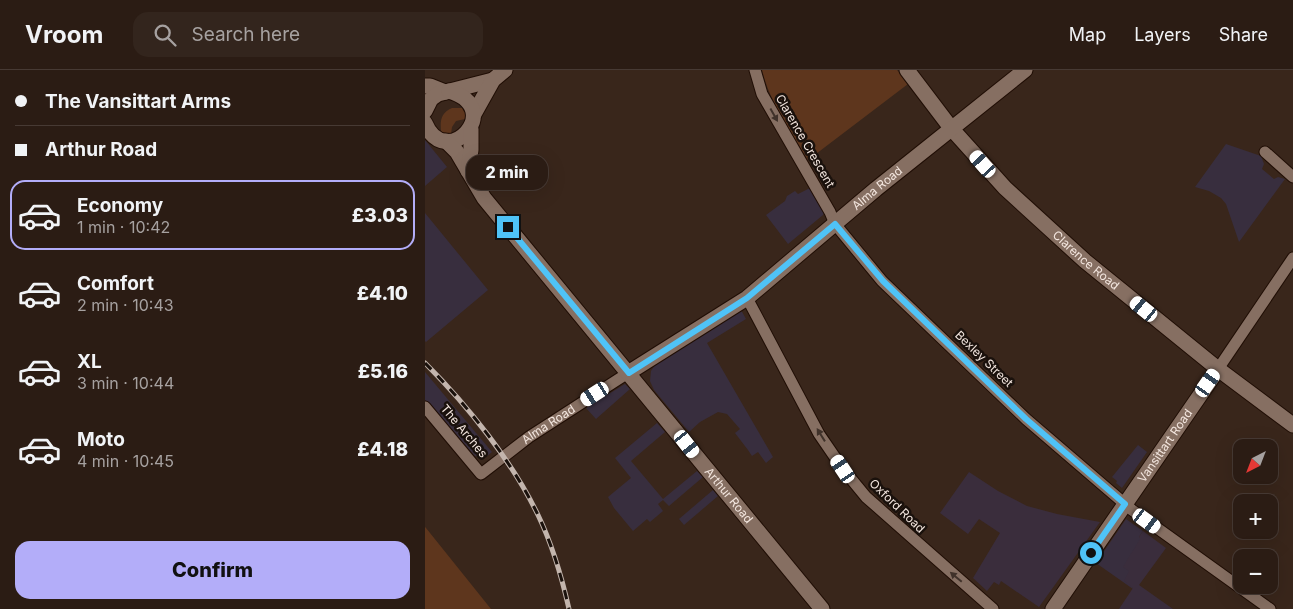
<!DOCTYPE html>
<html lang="en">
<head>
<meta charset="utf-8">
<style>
	body { margin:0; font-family:Inter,sans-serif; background:#33251d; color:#f1f3f6; height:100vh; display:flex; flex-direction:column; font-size:19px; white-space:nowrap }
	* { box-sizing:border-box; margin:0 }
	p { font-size:16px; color:#a6a1a0 }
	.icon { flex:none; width:28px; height:28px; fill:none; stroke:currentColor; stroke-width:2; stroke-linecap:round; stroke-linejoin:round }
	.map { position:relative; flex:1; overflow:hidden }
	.drawer { display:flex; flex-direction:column; background:#2b1c14; width:425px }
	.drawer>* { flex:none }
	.banner { display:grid; align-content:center; height:110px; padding:0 15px; background:#2b1c14 }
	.needle { width:32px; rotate:222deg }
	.fabs { position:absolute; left:808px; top:369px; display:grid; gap:10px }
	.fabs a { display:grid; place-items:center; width:45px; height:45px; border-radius:10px; background:#2b1c14; box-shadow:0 5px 20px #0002,0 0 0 1px #473a34; font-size:25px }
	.end { position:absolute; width:22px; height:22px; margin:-11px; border:6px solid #4fc3f7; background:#111; box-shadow:0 0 0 2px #111 }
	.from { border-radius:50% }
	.bubble { position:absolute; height:35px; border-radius:15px; background:#2b1c14; box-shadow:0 5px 20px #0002,0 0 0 1px #473a34; font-size:16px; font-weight:800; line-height:35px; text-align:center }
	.car { position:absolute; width:15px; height:30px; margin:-15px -8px; border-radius:6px; box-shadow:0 0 4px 1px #0007; background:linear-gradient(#fff 24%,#345 0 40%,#fff 0 76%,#345 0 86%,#fff 0) }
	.banner b { display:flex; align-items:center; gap:18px; height:48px; font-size:19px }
	.banner b+b { border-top:1px solid #473a34 }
	.banner i { width:12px; height:12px; background:#f1f3f6 }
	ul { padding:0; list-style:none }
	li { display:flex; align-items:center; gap:15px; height:70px; margin:0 10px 8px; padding:0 5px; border:2px solid transparent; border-radius:15px }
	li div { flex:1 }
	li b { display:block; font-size:19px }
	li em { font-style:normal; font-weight:800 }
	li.current { border-color:#b3adf9 }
	li>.icon { width:45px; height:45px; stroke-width:1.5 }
	.primary-button { display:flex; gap:10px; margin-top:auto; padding:10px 15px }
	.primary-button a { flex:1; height:58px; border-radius:15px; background:#b3adf9; color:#111; font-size:20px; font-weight:800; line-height:58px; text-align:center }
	header { display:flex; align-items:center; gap:30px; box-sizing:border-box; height:70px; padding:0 25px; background:#2b1c14; border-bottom:1px solid #473a34 }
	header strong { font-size:24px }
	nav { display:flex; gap:28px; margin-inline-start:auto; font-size:18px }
	.search { width:350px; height:45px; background:#33251d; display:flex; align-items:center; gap:12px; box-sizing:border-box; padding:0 18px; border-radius:15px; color:#a6a1a0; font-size:19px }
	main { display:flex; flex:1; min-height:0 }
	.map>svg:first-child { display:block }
	.commercial { fill:#382e3e }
	.education { fill:#3a2d3c }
	.green { fill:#5e361d }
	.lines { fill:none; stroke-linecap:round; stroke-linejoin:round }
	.minor-casing { stroke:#200e05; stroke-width:13 }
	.tertiary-casing { stroke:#200e05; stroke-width:17 }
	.minor { stroke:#866f62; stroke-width:11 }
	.tertiary { stroke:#866f62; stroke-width:15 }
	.rail-casing { stroke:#c3b5ad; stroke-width:5 }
	.rail { stroke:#1a110c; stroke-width:3; stroke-dasharray:9; stroke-linecap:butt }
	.oneway { fill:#40322a }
	.route { stroke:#4fc3f7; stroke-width:6 }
	.labels { text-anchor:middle; stroke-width:5; stroke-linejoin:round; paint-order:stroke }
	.street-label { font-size:12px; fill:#f3e6df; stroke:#1a110c }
</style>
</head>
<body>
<header>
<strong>Vroom</strong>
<div class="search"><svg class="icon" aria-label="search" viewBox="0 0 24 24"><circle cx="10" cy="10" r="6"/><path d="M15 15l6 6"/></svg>Search here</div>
<nav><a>Map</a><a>Layers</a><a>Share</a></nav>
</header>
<main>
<section class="drawer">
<div class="banner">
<b><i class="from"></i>The Vansittart Arms</b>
<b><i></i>Arthur Road</b>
</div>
<ul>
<li class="current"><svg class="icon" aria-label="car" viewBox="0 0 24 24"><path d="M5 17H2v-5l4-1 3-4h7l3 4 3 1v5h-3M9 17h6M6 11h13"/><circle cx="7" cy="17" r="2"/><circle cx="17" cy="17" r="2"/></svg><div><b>Economy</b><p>1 min · 10:42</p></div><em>£3.03</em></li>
<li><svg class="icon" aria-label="car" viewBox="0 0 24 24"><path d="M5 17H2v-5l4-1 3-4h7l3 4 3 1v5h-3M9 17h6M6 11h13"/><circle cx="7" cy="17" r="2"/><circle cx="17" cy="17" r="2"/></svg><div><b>Comfort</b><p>2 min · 10:43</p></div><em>£4.10</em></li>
<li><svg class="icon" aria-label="car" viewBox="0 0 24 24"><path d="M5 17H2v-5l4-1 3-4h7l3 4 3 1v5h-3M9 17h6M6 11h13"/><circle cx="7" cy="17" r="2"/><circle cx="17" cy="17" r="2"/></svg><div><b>XL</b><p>3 min · 10:44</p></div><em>£5.16</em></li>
<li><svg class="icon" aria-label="car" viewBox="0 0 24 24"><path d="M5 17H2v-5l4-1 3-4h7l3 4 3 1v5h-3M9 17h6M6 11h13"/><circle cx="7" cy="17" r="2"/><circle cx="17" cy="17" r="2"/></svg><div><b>Moto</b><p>4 min · 10:45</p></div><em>£4.18</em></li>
</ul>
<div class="primary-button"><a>Confirm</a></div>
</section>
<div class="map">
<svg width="868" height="539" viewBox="0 0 868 539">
	<rect width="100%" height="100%" fill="#39261b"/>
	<path class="commercial" d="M0 70 22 97 0 116Z
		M801 74 836 86 839 94 837 99 849 109 853 107 860 109 814 172 801 134 796 128 784 121 770 117Z
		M385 118 399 143 398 145 363 174 341 145 360 131 362 126 370 121 373 124Z
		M0 143 63 220 1 272 0 271Z
		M316 240 321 249 282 273 348 387 341 393 333 382 327 386 323 380 310 363 315 359 302 344 293 342 275 352 264 362 229 320 225 311 226 301 230 295Z
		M0 302 67 382 61 387 50 386 0 330Z
		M200 314 205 319 171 349 161 338Z
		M232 353 240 362 206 391 238 429 272 401 278 407 244 436 238 430 233 434 238 441 225 452 222 449 208 461 189 438 183 427 206 408 190 388Z
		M713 375 722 382 697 418 691 413 692 411 687 407Z
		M288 420 293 426 259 455 254 449Z
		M701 449 718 461 714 467 716 469 705 501 708 519 671 493Z"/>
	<path class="education" d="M544 402 573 421 602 436 632 444 675 452 614 537 576 511 574 515 569 512 562 521 548 508 575 463 554 449 543 464 515 443Z
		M718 461 741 478 714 515 748 539H694L708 518 699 511 704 501 698 497 715 469 714 467Z"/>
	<path class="green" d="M337 0H472L483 14 383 90C366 62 345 33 337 0Z
		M27 38H37L40 42V49L31 51 27 57 26 64H19L16 61C15 50 16 43 27 38Z
		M0 457 1 458 66 539H0Z"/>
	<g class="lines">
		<defs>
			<g id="minor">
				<path d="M330 0 337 24 405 142 410 154 457 211 601 349 707 440 845 539"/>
				<path d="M840 82 868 107"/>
				<path d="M322 228 394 364 418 399 441 427 568 539"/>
				<path d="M793 299 868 188"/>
				<path id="s1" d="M0 337 56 404 104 367 203 303"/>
			</g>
			<g id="tertiary">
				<path id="s2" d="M482 0 526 58 580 118 660 191 793 299 868 355"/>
				<path d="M0 16H5L20 22"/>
				<path d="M0 41 6 29 13 24 68 10"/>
				<path d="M49 44 68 10 80 0"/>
				<path d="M0 53C21 103 82 38 24 21"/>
				<path id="s3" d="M21 71 32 82 59 128 397 539"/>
				<path d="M43 101 46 80V59"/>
				<path id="s4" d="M203 303 322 228 451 119 600 0"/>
				<path id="s5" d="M628 539 793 299"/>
			</g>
		</defs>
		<use href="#minor" class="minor-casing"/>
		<use href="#tertiary" class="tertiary-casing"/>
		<use href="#minor" class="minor"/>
		<use href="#tertiary" class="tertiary"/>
		<defs>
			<path id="rail" d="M0 293C43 336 87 391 113 445 127 474 137 508 144 539"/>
		</defs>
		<use href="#rail" class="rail-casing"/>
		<use href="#rail" class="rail"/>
	</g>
	<defs><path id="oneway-solid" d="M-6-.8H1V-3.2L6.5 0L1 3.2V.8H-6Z" transform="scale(1.25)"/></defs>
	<g class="oneway">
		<use href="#oneway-solid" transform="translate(349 45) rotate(61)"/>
		<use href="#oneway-solid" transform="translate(396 365) rotate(-122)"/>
		<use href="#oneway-solid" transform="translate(531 507) rotate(-140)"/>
	</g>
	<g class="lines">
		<path class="route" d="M83 157 204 303 322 228 410 154 458 211 601 349 700 434 666 483"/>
	</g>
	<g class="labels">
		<g class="street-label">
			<text transform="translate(380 71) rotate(60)" y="4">Clarence Crescent</text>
			<text dy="4" stroke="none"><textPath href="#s4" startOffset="311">Alma Road</textPath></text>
			<text dy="4" stroke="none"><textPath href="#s2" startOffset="262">Clarence Road</textPath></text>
			<text transform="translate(559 289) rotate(44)" y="4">Bexley Street</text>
			<text dy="4" stroke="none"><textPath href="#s1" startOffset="171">Alma Road</textPath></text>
			<text transform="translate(39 361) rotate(50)" y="4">The Arches</text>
			<text dy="4" stroke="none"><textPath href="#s5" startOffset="198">Vansittart Road</textPath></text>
			<text dy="4" stroke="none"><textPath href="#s3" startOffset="454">Arthur Road</textPath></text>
			<text transform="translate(472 436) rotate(44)" y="4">Oxford Road</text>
		</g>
	</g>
</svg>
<div class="fabs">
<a><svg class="needle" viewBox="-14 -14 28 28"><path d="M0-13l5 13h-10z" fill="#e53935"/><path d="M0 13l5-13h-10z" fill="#a6a1a0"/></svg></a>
<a>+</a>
<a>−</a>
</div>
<i class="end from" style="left:666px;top:483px"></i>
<i class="end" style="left:83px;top:157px"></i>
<div class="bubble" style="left:41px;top:85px;width:82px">2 min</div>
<i class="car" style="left:558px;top:94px;rotate:318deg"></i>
<i class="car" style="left:719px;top:239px;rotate:309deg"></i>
<i class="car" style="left:783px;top:313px;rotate:35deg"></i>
<i class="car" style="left:170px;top:324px;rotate:237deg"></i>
<i class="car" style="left:262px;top:374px;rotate:142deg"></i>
<i class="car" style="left:418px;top:399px;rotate:326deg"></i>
<i class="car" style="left:722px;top:451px;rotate:126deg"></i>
</div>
</main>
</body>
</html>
